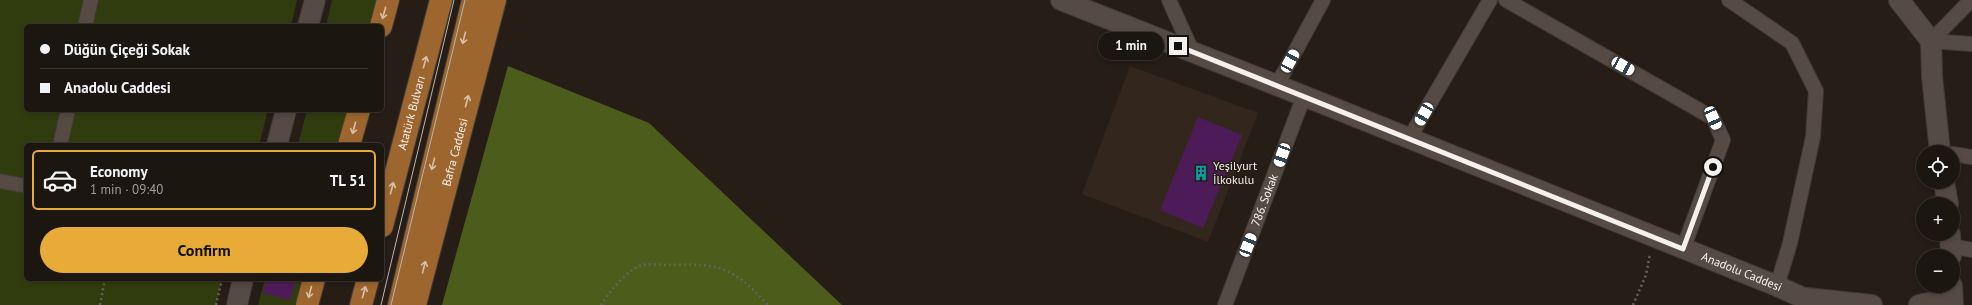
<!DOCTYPE html>
<html lang="en">
<head>
<meta charset="utf-8">
<style>
	body { margin:0; font-family:"PT Sans",sans-serif; background:#29231f; color:#f1f3f6; height:100vh; display:flex; flex-direction:column; font-size:15px; white-space:nowrap }
	* { box-sizing:border-box; margin:0 }
	p { font-size:13px; color:#a09f9f }
	.icon { flex:none; width:22px; height:22px; fill:none; stroke:currentColor; stroke-width:2; stroke-linecap:round; stroke-linejoin:round }
	.map { position:relative; flex:1; overflow:hidden }
	.side { position:absolute; left:24px; top:143px; width:360px; height:138px; display:flex; flex-direction:column; background:#1c1611; border-radius:6px; box-shadow:0 2px 6px #0003,0 0 0 1px #3a3531 }
	.side>* { flex:none }
	.guide { position:absolute; left:24px; top:24px; width:360px; height:88px; border-radius:6px; box-shadow:0 2px 6px #0003,0 0 0 1px #3a3531; display:grid; align-content:center; height:88px; padding:0 16px; background:#1c1611 }
	.fabs { position:absolute; left:1916px; top:145px; display:grid; gap:8px }
	.fabs a { display:grid; place-items:center; width:44px; height:44px; border-radius:50%; background:#1c1611; box-shadow:0 2px 6px #0003,0 0 0 1px #3a3531; font-size:20px }
	.end { position:absolute; width:18px; height:18px; margin:-9px; border:5px solid #f6f0ec; background:#111; box-shadow:0 0 0 2px #111 }
	.from { border-radius:50% }
	.bubble { position:absolute; height:28px; border-radius:14px; background:#1c1611; box-shadow:0 2px 6px #0003,0 0 0 1px #3a3531; font-size:13px; font-weight:700; line-height:28px; text-align:center }
	.car { position:absolute; width:12px; height:24px; margin:-12px -6px; border-radius:5px; box-shadow:0 0 3px 1px #0007; background:linear-gradient(#fff 24%,#345 0 40%,#fff 0 76%,#345 0 86%,#fff 0) }
	.guide b { display:flex; align-items:center; gap:14px; height:38px; font-size:15px }
	.guide b+b { border-top:1px solid #3a3531 }
	.guide i { width:10px; height:10px; background:#f1f3f6 }
	ul { padding:7px 0 0; list-style:none }
	li { display:flex; align-items:center; gap:12px; height:60px; margin:0 8px 6px; padding:0 8px; border:2px solid transparent; border-radius:6px }
	li div { flex:1 }
	li b { display:block; font-size:15px }
	li em { font-style:normal; font-weight:700 }
	li.active { border-color:#e9ab38 }
	li>.icon { width:36px; height:36px; stroke-width:1.5 }
	.primary-button { display:flex; gap:8px; margin-top:auto; padding:8px 16px }
	.primary-button a { flex:1; height:46px; border-radius:24px; background:#e9ab38; color:#111; font-size:16px; font-weight:700; line-height:46px; text-align:center }
	.map>svg:first-child { display:block }
	.built { fill:#33261c }
	.green { fill:#313c0e }
	.forest { fill:#4c5d1b }
	.building { fill:#4e1b59 }
	.lines { fill:none; stroke-linecap:round; stroke-linejoin:round }
	.street-casing { stroke:#413a37; stroke-width:16 }
	.secondary-casing { stroke:#413a37; stroke-width:22 }
	.primary-casing { stroke:#413a37; stroke-width:24 }
	.path { stroke:#68605a; stroke-width:2.5; stroke-dasharray:2 3; stroke-linecap:butt }
	.street { stroke:#554b44; stroke-width:14 }
	.secondary { stroke:#554b44; stroke-width:20 }
	.primary { stroke:#9c662e; stroke-width:22 }
	.tram { stroke:#bbb5b0; stroke-width:1 }
	.oneway { stroke:#d6c0aa }
	.route { stroke:#f6f0ec; stroke-width:5 }
	.labels { text-anchor:middle; stroke-width:3; stroke-linejoin:round; paint-order:stroke }
	.street-label { font-size:12px; fill:#f6f0ec; stroke:#261d17 }
	.poi-label { font-size:12px; fill:#f6f0ec; stroke:#261d17; text-anchor:start }
</style>
</head>
<body>
<div class="map">
<svg width="1972" height="305" viewBox="0 0 1972 305">
	<rect width="100%" height="100%" fill="#261d17"/>
	<path class="built" d="M1130 66 1258 113 1208 242 1082 194Z"/>
	<path class="green" d="M0 0H297L291 26H26V110H268L259 145H26V279H222L216 305H0Z
		M332 0H385L379 26H326Z
		M307 110H360L351 145H298Z
		M265 279H310L301 305H258Z"/>
	<path class="forest" d="M508 66 649 123 842 305H442Z"/>
	<path class="building" d="M1198 117 1242 135 1203 228 1160 210Z
		M266 279H296L290 300 263 293Z"/>
	<g class="lines">
		<defs>
			<g id="street">
				<path d="M1169 0 1192 51"/>
				<path d="M1506 0 1713 118 1723 140 1683 249"/>
				<path d="M1729 0 1792 43 1816 91 1813 137 1790 243 1777 286"/>
				<path d="M85 26 91 0"/>
				<path d="M1931 41 1971 0"/>
				<path d="M1931 41 1972 44"/>
				<path d="M1277 85 1323 0"/>
				<path d="M1409 139 1490 0"/>
				<path d="M60 145 68 110"/>
				<path d="M1953 154 1972 157"/>
				<path d="M0 181 26 186"/>
				<path d="M1951 246 1972 250"/>
				<path id="s1" d="M1225 305 1304 96"/>
			</g>
			<g id="secondary">
				<path id="s2" d="M1061 0 1304 96 1777 286 1819 305"/>
				<path d="M1899 0 1931 41 1932 76 1940 152"/>
				<path d="M308 26 315 0"/>
				<path d="M277 145 286 110"/>
				<path d="M1944 182 1948 204"/>
				<path d="M1950 234 1951 256"/>
				<path d="M1952 286 1953 305"/>
				<path d="M1806 298 1872 305"/>
				<path d="M237 305 243 279"/>
				<path d="M1919 305 1928 303 1944 305"/>
			</g>
			<g id="primary">
				<path d="M381 26 388 0"/>
				<path d="M349 145 359 110"/>
				<path id="s3" d="M382 226 441 0"/>
				<path d="M307 305 314 279"/>
				<path d="M361 305 368 279"/>
				<path d="M399 305 473 0"/>
				<path id="s4" d="M415 305 495 0"/>
			</g>
		</defs>
		<use href="#street" class="street-casing"/>
		<use href="#secondary" class="secondary-casing"/>
		<use href="#primary" class="primary-casing"/>
		<path class="path" d="M100 305 105 279
			M216 305 222 279
			M601 305C609 293 625 272 639 266 647 263 661 265 669 265 720 263 733 267 768 305
			M1633 305 1646 275 1650 254"/>
		<use href="#street" class="street"/>
		<use href="#secondary" class="secondary"/>
		<use href="#primary" class="primary"/>
		<path class="tram" d="M381 305 454 0
			M391 305 465 0"/>
	</g>
	<defs><path id="oneway-shaft" d="M-6 0H5M1.5-3L5.5 0L1.5 3" fill="none" stroke-width="1.6" stroke-linecap="round" stroke-linejoin="round"/></defs>
	<g class="oneway">
		<use href="#oneway-shaft" transform="translate(384 13) rotate(105)"/>
		<use href="#oneway-shaft" transform="translate(464 38) rotate(104)"/>
		<use href="#oneway-shaft" transform="translate(425 62) rotate(-75)"/>
		<use href="#oneway-shaft" transform="translate(467 101) rotate(-75)"/>
		<use href="#oneway-shaft" transform="translate(354 128) rotate(105)"/>
		<use href="#oneway-shaft" transform="translate(433 164) rotate(104)"/>
		<use href="#oneway-shaft" transform="translate(392 188) rotate(-75)"/>
		<use href="#oneway-shaft" transform="translate(424 267) rotate(-76)"/>
		<use href="#oneway-shaft" transform="translate(310 292) rotate(105)"/>
		<use href="#oneway-shaft" transform="translate(364 292) rotate(-75)"/>
	</g>
	<g class="lines">
		<path class="route" d="M1178 46 1683 249 1713 167"/>
	</g>
	<defs>
		<symbol id="building-bare" viewBox="-9 -9 18 18"><path d="M-4-6H4V6H1V3H-1V6H-4ZM-2.5-4.3h1.7v1.8h-1.7ZM.8-4.3h1.7v1.8H.8ZM-2.5-1h1.7V.8h-1.7ZM.8-1h1.7V.8H.8Z" fill="#0f9aa8" stroke="#261d17" stroke-width="2.5" paint-order="stroke"/></symbol>
	</defs>
	<g fill-rule="evenodd">
		<use href="#building-bare" x="1190" y="162" width="22" height="22"/>
	</g>
	<g class="labels">
		<g class="street-label">
			<text dy="4" stroke="none"><textPath href="#s3" startOffset="117">Atatürk Bulvarı</textPath></text>
			<text dy="4" stroke="none"><textPath href="#s4" startOffset="158">Bafra Caddesi</textPath></text>
			<text dy="4" stroke="none"><textPath href="#s1" startOffset="112">786. Sokak</textPath></text>
			<text dy="4" stroke="none"><textPath href="#s2" startOffset="733">Anadolu Caddesi</textPath></text>
		</g>
		<g class="poi-label">
			<text x="1213" y="170">Yeşilyurt<tspan x="1213" dy="14">İlkokulu</tspan></text>
		</g>
	</g>
</svg>
<div class="fabs">
<a><svg class="icon" aria-label="locate" viewBox="0 0 24 24"><circle cx="12" cy="12" r="6"/><path d="M12 2v4M12 18v4M2 12h4M18 12h4"/></svg></a>
<a>+</a>
<a>−</a>
</div>
<i class="end from" style="left:1713px;top:167px"></i>
<i class="end" style="left:1178px;top:46px"></i>
<div class="bubble" style="left:1098px;top:32px;width:66px">1 min</div>
<i class="car" style="left:1290px;top:61px;rotate:29deg"></i>
<i class="car" style="left:1623px;top:66px;rotate:119deg"></i>
<i class="car" style="left:1424px;top:114px;rotate:210deg"></i>
<i class="car" style="left:1713px;top:118px;rotate:156deg"></i>
<i class="car" style="left:1282px;top:155px;rotate:200deg"></i>
<i class="car" style="left:1248px;top:245px;rotate:21deg"></i>
<div class="guide">
<b><i class="from"></i>Düğün Çiçeği Sokak</b>
<b><i></i>Anadolu Caddesi</b>
</div>
<section class="side">
<ul>
<li class="active"><svg class="icon" aria-label="car" viewBox="0 0 24 24"><path d="M5 17H2v-5l4-1 3-4h7l3 4 3 1v5h-3M9 17h6M6 11h13"/><circle cx="7" cy="17" r="2"/><circle cx="17" cy="17" r="2"/></svg><div><b>Economy</b><p>1 min · 09:40</p></div><em>TL 51</em></li>
</ul>
<div class="primary-button"><a>Confirm</a></div>
</section>
</div>
</body>
</html>
